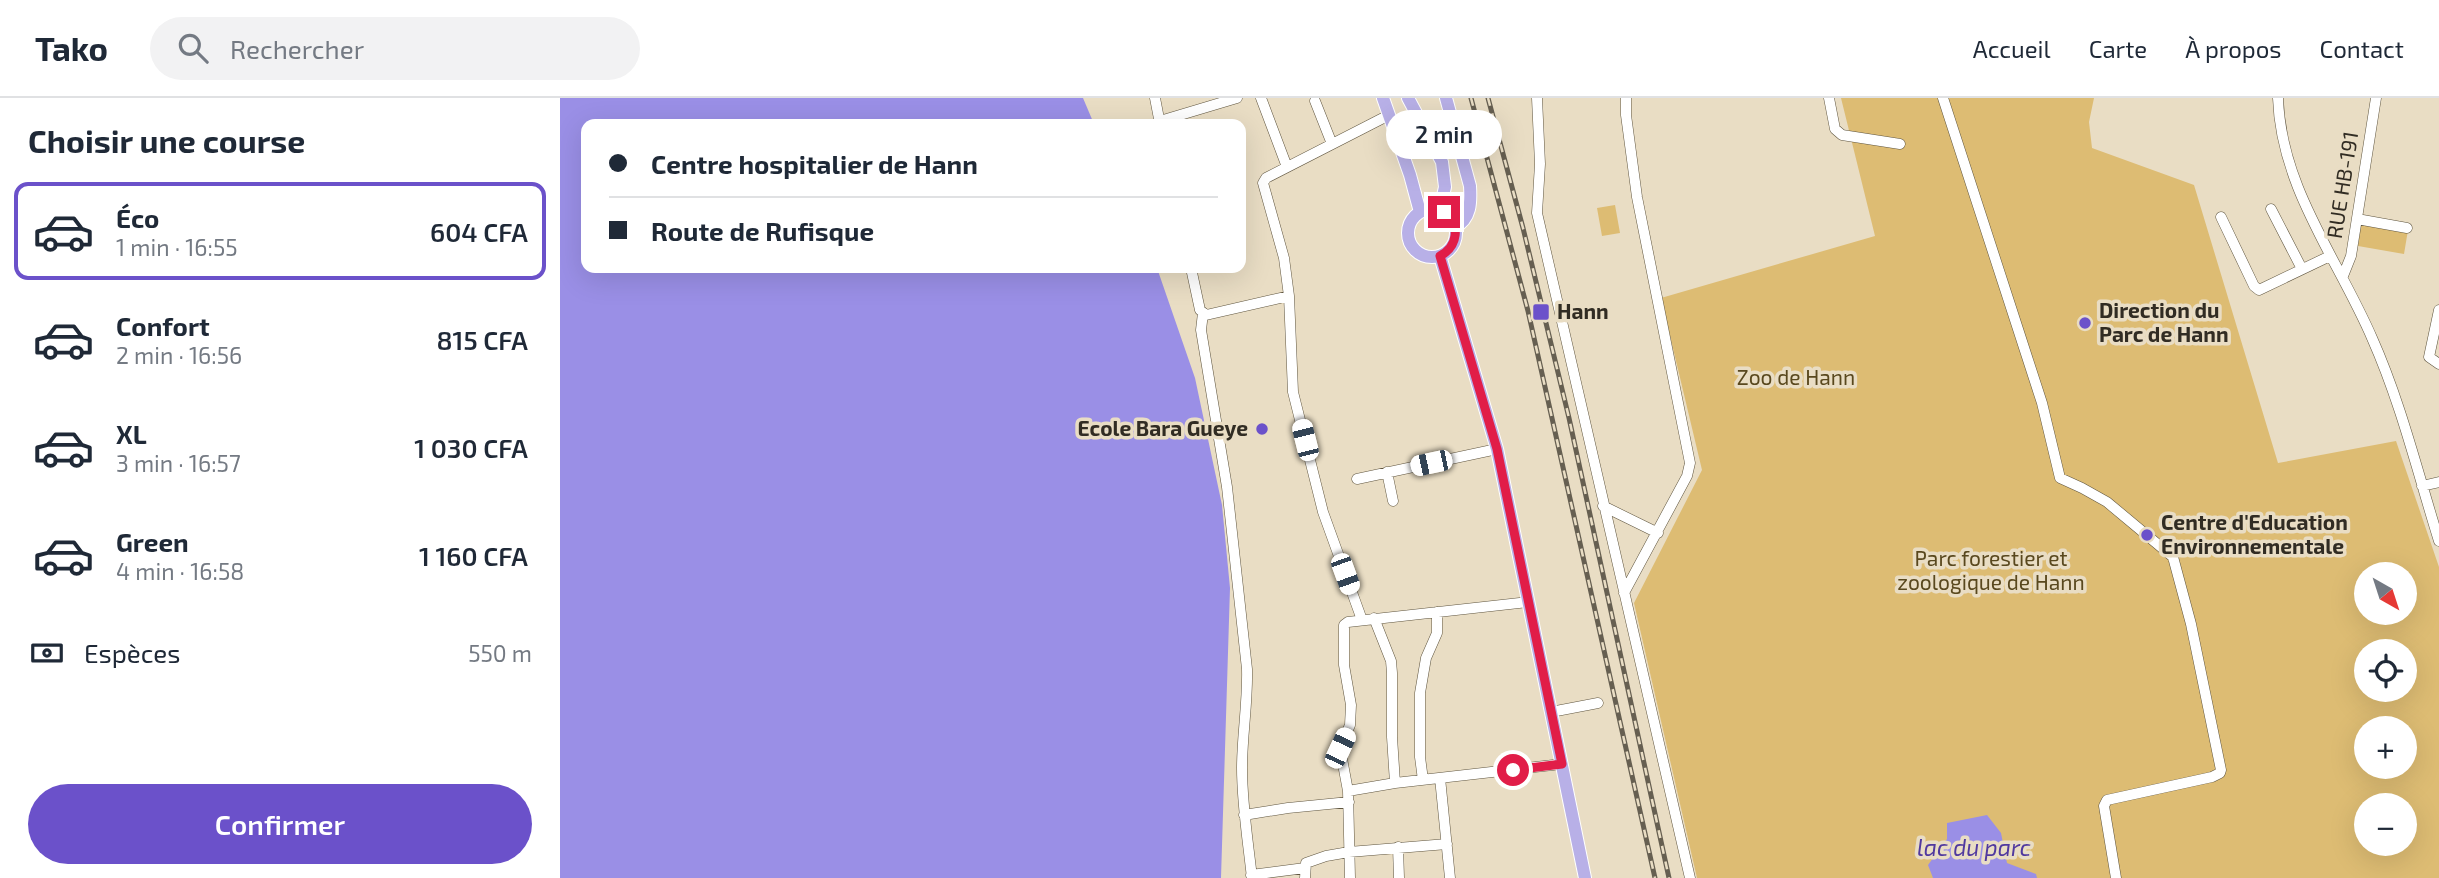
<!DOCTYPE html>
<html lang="fr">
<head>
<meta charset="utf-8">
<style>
	body { margin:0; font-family:"Exo 2",sans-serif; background:#f2f2f3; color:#1f2937; height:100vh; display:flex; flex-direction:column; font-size:26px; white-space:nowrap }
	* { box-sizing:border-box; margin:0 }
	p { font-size:23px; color:#747a83 }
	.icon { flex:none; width:38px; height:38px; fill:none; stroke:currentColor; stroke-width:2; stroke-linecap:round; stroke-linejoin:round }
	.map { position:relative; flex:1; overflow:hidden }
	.panel { display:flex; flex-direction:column; background:#fff; width:560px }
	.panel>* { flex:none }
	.banner { position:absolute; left:21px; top:21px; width:665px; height:154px; border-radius:14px; box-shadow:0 7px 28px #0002; display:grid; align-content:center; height:154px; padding:0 28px; background:#fff }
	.needle { width:46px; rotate:141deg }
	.fabs { position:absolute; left:1794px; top:464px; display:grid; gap:14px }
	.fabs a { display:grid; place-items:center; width:63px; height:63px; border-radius:50%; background:#fff; box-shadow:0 7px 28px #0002; font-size:35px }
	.end { position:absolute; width:32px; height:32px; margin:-16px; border:9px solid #e11d48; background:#fff; box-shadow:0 0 0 4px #fff }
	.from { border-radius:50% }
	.bubble { position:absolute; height:49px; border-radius:24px; background:#fff; box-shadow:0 7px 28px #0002; font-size:23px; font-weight:600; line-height:49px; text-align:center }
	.car { position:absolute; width:21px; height:42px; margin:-21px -10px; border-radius:9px; box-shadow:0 0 5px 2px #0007; background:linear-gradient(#fff 24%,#345 0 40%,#fff 0 76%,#345 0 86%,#fff 0) }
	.banner b { display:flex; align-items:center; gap:24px; height:66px; font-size:26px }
	.banner b+b { border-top:2px solid #e0e1e3 }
	.banner i { width:18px; height:18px; background:#1f2937 }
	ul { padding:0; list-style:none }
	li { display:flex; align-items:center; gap:21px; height:98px; margin:0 14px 10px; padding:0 14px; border:4px solid transparent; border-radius:14px }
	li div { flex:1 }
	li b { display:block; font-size:26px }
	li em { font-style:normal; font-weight:600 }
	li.on { border-color:#6b51ca }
	li>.icon { width:63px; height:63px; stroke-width:1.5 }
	h2 { padding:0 28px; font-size:32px; line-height:84px }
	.pay { display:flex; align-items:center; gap:18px; height:77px; padding:0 28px; font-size:26px }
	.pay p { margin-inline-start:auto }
	.button { display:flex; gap:14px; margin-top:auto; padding:14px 28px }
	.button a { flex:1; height:80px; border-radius:42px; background:#6b51ca; color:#fff; font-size:28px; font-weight:600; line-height:80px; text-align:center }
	header { display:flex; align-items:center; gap:42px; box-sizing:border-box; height:98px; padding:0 35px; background:#fff; border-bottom:2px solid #e0e1e3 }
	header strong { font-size:33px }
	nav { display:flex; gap:38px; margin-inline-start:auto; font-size:24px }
	.search { width:490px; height:63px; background:#f2f2f3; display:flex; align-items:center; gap:18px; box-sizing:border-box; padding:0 24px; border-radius:38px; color:#747a83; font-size:26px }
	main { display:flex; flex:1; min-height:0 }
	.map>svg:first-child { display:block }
	.green { fill:#ddbc73; fill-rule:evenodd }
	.water { fill:#9a8fe6 }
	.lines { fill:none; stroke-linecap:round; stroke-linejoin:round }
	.minor-casing { stroke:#5f553f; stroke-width:11 }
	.major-casing { stroke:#fff; stroke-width:14 }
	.minor { stroke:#fff; stroke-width:10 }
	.major { stroke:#b8b0e7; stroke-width:12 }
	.rail-casing { stroke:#665f51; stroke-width:5 }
	.rail { stroke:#e9ddc4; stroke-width:2.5; stroke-dasharray:8; stroke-linecap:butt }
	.route { stroke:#e11d48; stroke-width:9 }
	.poi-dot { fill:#6b51ca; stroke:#e9ddc4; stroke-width:2.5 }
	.labels { text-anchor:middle; stroke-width:7; stroke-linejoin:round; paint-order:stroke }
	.street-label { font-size:21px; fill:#312c23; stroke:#e9ddc4 }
	.poi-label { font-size:21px; font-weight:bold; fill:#312c23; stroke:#e9ddc4; text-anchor:start }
	.park-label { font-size:21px; fill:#59481e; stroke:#e9ddc4 }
	.water-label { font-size:23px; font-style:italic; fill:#50399f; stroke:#e9ddc4 }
</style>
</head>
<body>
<header>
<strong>Tako</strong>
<div class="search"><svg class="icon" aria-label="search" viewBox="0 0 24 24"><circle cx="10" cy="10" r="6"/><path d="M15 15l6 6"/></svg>Rechercher</div>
<nav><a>Accueil</a><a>Carte</a><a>À propos</a><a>Contact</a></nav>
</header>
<main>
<section class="panel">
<h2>Choisir une course</h2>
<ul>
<li class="on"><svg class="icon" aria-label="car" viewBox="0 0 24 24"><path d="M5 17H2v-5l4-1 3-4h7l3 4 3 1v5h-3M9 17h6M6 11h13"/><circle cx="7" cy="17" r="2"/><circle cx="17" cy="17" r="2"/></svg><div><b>Éco</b><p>1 min · 16:55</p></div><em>604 CFA</em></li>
<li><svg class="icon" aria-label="car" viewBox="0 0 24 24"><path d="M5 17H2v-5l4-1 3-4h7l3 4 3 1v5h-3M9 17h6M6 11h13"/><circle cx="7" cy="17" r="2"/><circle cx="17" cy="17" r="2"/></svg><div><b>Confort</b><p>2 min · 16:56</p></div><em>815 CFA</em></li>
<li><svg class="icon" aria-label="car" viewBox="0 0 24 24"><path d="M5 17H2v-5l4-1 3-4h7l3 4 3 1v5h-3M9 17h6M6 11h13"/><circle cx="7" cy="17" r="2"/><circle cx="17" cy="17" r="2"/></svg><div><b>XL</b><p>3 min · 16:57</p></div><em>1 030 CFA</em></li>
<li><svg class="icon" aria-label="car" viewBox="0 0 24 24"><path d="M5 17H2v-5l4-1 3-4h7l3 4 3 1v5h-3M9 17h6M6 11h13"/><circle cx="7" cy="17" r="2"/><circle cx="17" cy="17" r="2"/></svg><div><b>Green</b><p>4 min · 16:58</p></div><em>1 160 CFA</em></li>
</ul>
<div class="pay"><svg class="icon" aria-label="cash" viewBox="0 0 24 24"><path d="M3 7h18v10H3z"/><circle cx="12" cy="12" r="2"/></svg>Espèces<p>550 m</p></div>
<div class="button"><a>Confirmer</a></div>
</section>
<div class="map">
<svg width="1879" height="780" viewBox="0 0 1879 780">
	<rect width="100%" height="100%" fill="#e9ddc4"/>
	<path class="green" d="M1281 0H1534L1529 24 1532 50 1634 87 1718 365 1836 343 1879 469V780H1137L1074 505 1142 372 1101 200 1315 138ZM1806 476H1844V514H1806ZM1806 553H1844V592H1806ZM1806 630H1844V668H1806ZM1806 707H1844V746H1806Z
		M1055 107 1060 135 1042 138 1037 110Z
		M1801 125 1848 132 1844 156 1798 148Z"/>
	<path class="water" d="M0 0H523L534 26H26V170H597L635 280 662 407 670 490 661 780H0Z
		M1427 717 1441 735 1447 765 1476 776 1477 780H1373L1368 767 1387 741V725Z"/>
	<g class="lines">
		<defs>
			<path id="minor" d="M595 0 600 26
				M701 0 727 69
				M977 0 980 66 977 115 1130 780
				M1269 0 1275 31 1282 37 1340 46
				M1383 0 1482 305 1500 380 1522 390 1547 404 1613 459 1631 526 1661 672 1660 675 1652 679 1547 702 1544 708 1556 780
				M1718 0C1721 90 1778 161 1812 240 1841 305 1858 376 1879 443
				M755 3 772 46
				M600 23 677 0
				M1711 111 1742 171
				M1661 119 1694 188 1699 192 1770 158
				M1797 121 1847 130
				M631 170 640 212 646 217 729 198
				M1783 178 1791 158 1816 0
				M1879 212 1869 259 1879 266
				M643 215 641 232 667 389 687 571C688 604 682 637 682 670 682 707 688 743 692 780
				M827 374 833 403
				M797 381 937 351
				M1862 388 1879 384
				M1043 408 1098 435
				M1064 495 1127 378 1130 365 1077 99 1066 17V0
				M814 520 831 563 832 575V639L835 685
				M802 522 763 414 733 294 729 198 724 160 703 85 706 80 829 17
				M991 614 1038 605
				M880 680 890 780
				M863 682 860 659V595L866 560 877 535V514
				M788 693 835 685 1002 666
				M684 717 728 710 789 704
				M838 749 839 780
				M691 777 745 770
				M745 780 746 765 766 758 789 754 887 746
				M790 780 788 693 780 650 790 627 791 607 784 567V527L788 524 968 504"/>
			<path id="major" d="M823 0 850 77 860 114
				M848 0 882 64 885 89 883 98 888 116
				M886 0 910 88C911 104 911 121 895 129
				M848 135a24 24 0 1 1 48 0a24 24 0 1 1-48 0Z
				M880 158 937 351 1025 780"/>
		</defs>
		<use href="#minor" class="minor-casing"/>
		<use href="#major" class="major-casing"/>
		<use href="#minor" class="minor"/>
		<use href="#major" class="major"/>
		<defs>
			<path id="rail" d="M911 0 968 213 1095 780
				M928 0 963 130 1009 320 1109 780"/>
		</defs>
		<use href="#rail" class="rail-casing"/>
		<use href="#rail" class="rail"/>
	</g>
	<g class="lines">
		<path class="route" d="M884 114C901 127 898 148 880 158L937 351 1002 666 953 672"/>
	</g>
	<g class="poi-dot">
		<rect x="972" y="205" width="18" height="18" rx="3.5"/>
		<circle cx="1525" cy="225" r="7"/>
		<circle cx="702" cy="331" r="7"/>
		<circle cx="1587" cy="437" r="7"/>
	</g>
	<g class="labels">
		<g class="street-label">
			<text transform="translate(1783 87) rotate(-81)" y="7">RUE HB-191</text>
		</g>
		<g class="poi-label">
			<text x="1539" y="220">Direction du<tspan x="1539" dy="24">Parc de Hann</tspan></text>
			<text x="997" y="221">Hann</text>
			<text x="688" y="338" text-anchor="end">Ecole Bara Gueye</text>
			<text x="1601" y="432">Centre d'Education<tspan x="1601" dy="24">Environnementale</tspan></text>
		</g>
		<g class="park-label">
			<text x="1236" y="287">Zoo de Hann</text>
			<text x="1431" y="468">Parc forestier et<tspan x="1431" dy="24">zoologique de Hann</tspan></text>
		</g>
		<g class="water-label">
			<text x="1414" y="758">lac du parc</text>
		</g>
	</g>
</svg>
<div class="fabs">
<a><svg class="needle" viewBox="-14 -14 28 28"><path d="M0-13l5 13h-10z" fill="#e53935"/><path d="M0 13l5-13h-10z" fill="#747a83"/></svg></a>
<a><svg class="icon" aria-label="locate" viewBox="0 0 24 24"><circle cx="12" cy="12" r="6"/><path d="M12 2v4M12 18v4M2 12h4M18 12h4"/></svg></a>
<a>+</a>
<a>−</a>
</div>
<i class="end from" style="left:953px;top:672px"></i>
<i class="end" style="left:884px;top:114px"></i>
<div class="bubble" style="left:826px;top:12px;width:116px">2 min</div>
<i class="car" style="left:745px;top:342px;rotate:346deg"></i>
<i class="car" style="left:871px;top:365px;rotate:258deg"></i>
<i class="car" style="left:785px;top:476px;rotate:160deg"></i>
<i class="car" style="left:780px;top:650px;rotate:25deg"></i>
<div class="banner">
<b><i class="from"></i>Centre hospitalier de Hann</b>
<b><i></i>Route de Rufisque</b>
</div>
</div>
</main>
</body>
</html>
